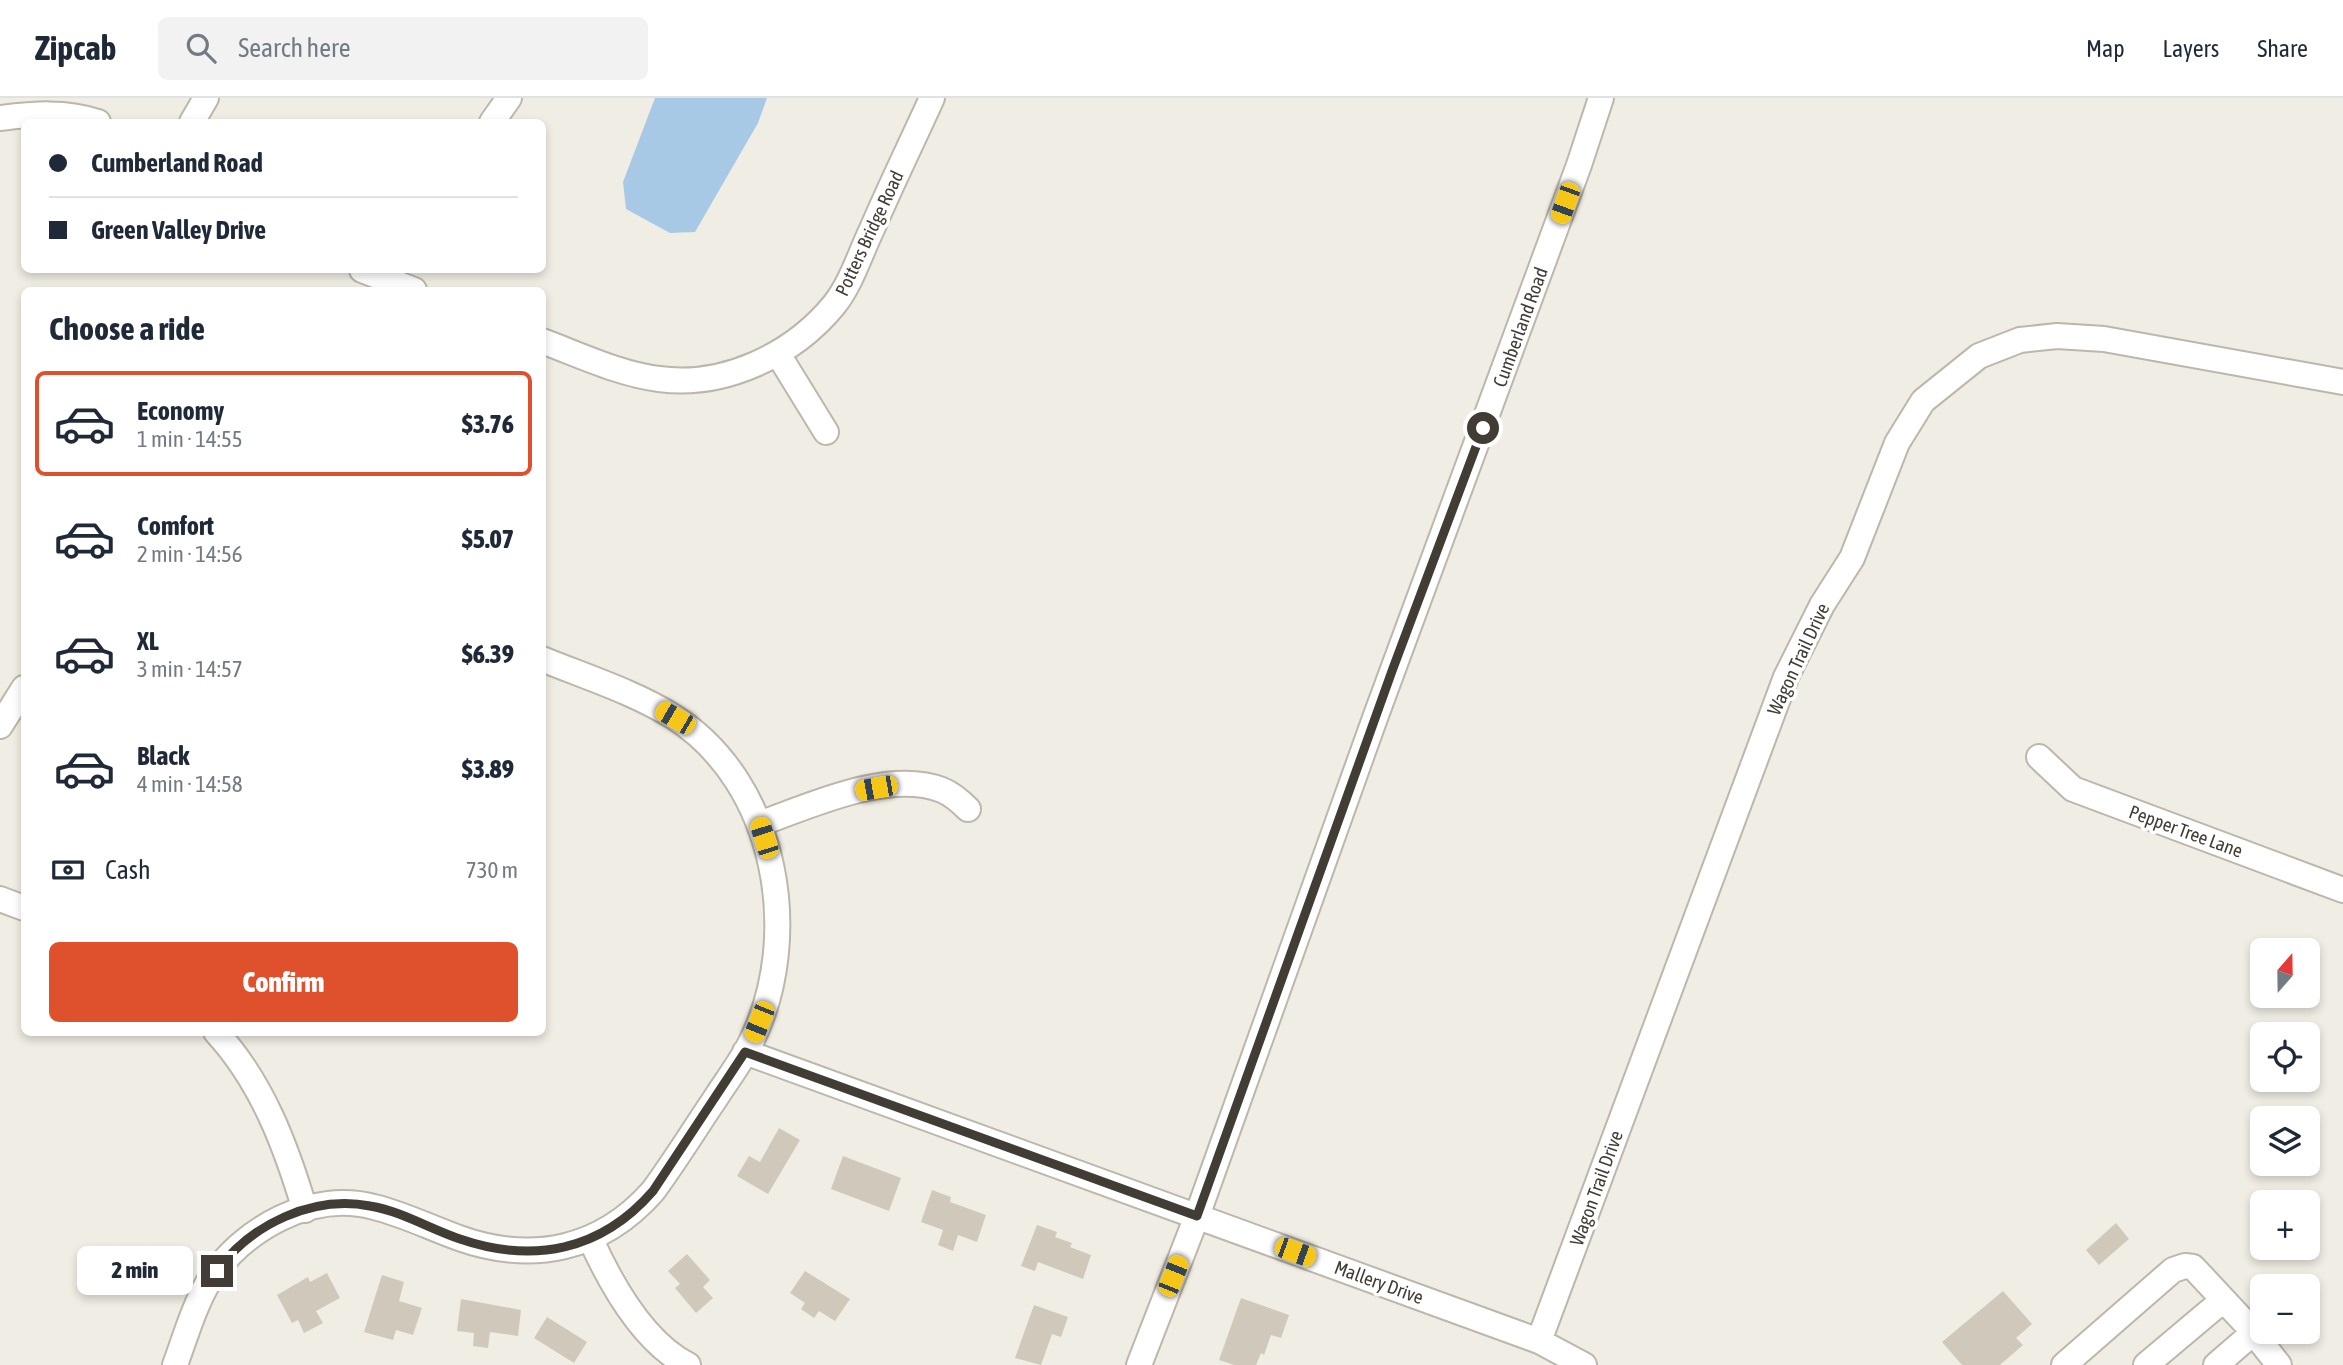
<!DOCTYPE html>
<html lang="en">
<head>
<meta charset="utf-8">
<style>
	body { margin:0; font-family:"Asap Condensed",sans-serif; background:#f2f2f3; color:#1f2937; height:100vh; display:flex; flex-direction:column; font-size:26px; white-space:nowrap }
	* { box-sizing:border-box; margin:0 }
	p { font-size:23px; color:#747a83 }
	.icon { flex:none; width:38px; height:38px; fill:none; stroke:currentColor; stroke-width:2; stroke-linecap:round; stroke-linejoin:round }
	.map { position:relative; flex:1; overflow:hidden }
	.sheet { position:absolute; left:21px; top:189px; width:525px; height:749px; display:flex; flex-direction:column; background:#fff; border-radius:10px; box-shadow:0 4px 10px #0003 }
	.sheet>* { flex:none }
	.banner { position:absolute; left:21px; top:21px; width:525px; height:154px; border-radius:10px; box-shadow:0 4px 10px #0003; display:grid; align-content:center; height:154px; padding:0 28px; background:#fff }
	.needle { width:46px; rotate:20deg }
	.controls { position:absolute; left:2250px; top:840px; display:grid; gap:14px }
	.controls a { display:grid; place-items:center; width:70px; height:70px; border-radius:10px; background:#fff; box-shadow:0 4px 10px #0003; font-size:35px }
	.end { position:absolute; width:32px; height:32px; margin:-16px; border:9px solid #413d35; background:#fff; box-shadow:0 0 0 4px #fff }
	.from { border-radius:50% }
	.bubble { position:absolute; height:49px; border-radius:10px; background:#fff; box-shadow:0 4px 10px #0003; font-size:23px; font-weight:800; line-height:49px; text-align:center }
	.car { position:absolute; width:21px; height:42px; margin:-21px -10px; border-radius:9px; box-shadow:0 0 5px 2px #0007; background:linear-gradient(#f5c518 24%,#345 0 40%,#f5c518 0 76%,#345 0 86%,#f5c518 0) }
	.banner b { display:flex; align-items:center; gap:24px; height:66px; font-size:26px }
	.banner b+b { border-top:2px solid #e0e1e3 }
	.banner i { width:18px; height:18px; background:#1f2937 }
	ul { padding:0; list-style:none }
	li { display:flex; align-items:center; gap:21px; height:105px; margin:0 14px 10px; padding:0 14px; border:4px solid transparent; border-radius:10px }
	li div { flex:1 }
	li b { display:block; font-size:26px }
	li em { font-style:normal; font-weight:800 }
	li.active { border-color:#de512c }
	li>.icon { width:63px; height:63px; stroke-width:1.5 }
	h2 { padding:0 28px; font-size:32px; line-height:84px }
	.pay { display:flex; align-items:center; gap:18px; height:77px; padding:0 28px; font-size:26px }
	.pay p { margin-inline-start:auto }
	.primary-button { display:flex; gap:14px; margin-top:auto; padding:14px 28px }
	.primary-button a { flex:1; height:80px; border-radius:10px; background:#de512c; color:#fff; font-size:28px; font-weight:800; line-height:80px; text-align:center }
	header { display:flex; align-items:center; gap:42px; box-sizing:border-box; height:98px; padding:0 35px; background:#fff; border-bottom:2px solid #e0e1e3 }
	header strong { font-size:33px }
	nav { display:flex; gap:38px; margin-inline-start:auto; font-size:24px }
	.search { width:490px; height:63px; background:#f2f2f3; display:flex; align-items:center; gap:18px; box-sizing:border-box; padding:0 24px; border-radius:10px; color:#747a83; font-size:26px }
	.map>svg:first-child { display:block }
	.water { fill:#a7c9e6 }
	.building { fill:#d0c9bb }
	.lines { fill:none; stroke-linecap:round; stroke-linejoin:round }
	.minor-casing { stroke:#bdb7ab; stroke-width:28 }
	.minor { stroke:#fff; stroke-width:24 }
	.route { stroke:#413d35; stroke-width:9 }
	.labels { text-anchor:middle; stroke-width:7; stroke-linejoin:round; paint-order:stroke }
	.street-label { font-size:19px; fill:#413d35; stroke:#fff }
</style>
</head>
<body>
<header>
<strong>Zipcab</strong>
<div class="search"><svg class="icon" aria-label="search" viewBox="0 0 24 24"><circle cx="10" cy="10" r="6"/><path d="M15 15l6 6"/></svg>Search here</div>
<nav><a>Map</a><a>Layers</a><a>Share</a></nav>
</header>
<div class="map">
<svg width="2343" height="1267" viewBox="0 0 2343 1267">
	<rect width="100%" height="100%" fill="#f0ede4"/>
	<path class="water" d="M655 0H767L758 25 695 134 670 135 626 111 623 84Z"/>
	<path class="building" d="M779 1030 800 1042 768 1096 737 1078 749 1058 760 1064Z
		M843 1058 901 1080 889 1113 831 1091Z
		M932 1092 951 1099 950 1104 986 1117 977 1144 958 1137 953 1153 938 1147 943 1132 921 1124Z
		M2116 1125 2129 1141 2099 1167 2086 1152Z
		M1037 1127 1057 1134 1055 1139 1072 1145 1070 1149 1091 1157 1083 1181 1038 1164 1035 1173 1021 1168Z
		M687 1156 710 1182 703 1189 713 1200 696 1215 675 1190 680 1186 668 1173Z
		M805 1173 850 1201 835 1223 819 1213 814 1220 801 1211 805 1205 790 1195Z
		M327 1175 340 1200 316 1213 323 1225 304 1235 298 1222 292 1225 277 1197 308 1179 310 1184Z
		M382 1177 404 1184 399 1203 422 1210 413 1237 396 1232 393 1242 364 1234Z
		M2003 1193 2032 1226 2016 1240 2023 1247 2000 1267H1962L1942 1244Z
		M1241 1200 1289 1217 1281 1240 1271 1237 1264 1257 1261 1255 1256 1267H1234L1219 1262Z
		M461 1201 521 1212 518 1238 490 1234 488 1250 473 1248 474 1235 457 1233Z
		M1034 1207 1068 1219 1061 1239 1052 1236 1041 1267 1015 1260Z
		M547 1219 587 1244 574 1265 534 1240Z"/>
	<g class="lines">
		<defs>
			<path id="minor" d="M0 20C33 16 66 13 98 24
				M192 24 206 0
				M492 24 509 0
				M362 172 414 192
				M542 243C580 257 619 276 659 281 724 290 793 257 834 207 851 186 860 156 872 131 891 87 912 44 932 0
				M778 256 826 334
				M0 628 24 590
				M2039 659 2073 691 2343 792
				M759 726C810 708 888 671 942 692 952 696 960 703 968 711
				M0 801 24 810
				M216 934C262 984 286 1048 305 1112
				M745 954 1539 1243 1584 1267
				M591 1142C611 1186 643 1244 688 1267
				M1539 1243 1786 579 1822 507 1852 460 1897 345 1923 303 1979 258 2020 242 2057 238 2104 241 2343 284
				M175 1267C185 1240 194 1208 209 1183 242 1131 312 1092 374 1109 403 1116 431 1130 459 1140 532 1166 601 1152 653 1093 675 1063 694 1032 715 1001 727 982 742 963 752 942 803 837 777 685 674 619 634 594 586 579 542 561
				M1139 1267 1197 1118 1375 620 1579 67 1601 0
				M2064 1267 2173 1172 2185 1168 2193 1169 2249 1229 2279 1267
				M2146 1267 2222 1203
				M2216 1267 2253 1235"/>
		</defs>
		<use href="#minor" class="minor-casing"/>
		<use href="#minor" class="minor"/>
	</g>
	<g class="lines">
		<path class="route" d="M217 1173C251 1126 313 1097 370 1108 401 1113 430 1131 460 1141 533 1166 601 1153 653 1093L745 954 1197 1118 1392 573 1483 330"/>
	</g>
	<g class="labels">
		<g class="street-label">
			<text transform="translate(869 135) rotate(-65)" y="7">Potters Bridge Road</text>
			<text transform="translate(1520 229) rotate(-70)" y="7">Cumberland Road</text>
			<text transform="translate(1798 561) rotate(-65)" y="7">Wagon Trail Drive</text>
			<text transform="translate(2186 733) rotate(20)" y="7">Pepper Tree Lane</text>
			<text transform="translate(1596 1090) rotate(-70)" y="7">Wagon Trail Drive</text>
			<text transform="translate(1379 1184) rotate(20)" y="7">Mallery Drive</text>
		</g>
	</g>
</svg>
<div class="controls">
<a><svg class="needle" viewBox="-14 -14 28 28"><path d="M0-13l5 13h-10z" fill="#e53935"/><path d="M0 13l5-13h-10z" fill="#747a83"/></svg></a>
<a><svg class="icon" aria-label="locate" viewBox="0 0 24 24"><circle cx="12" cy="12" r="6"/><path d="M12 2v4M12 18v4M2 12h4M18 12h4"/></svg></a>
<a><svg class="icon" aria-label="layers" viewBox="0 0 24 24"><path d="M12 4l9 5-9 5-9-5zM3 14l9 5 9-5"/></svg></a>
<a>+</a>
<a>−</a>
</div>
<i class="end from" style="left:1483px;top:330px"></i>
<i class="end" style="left:217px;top:1173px"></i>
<div class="bubble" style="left:77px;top:1148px;width:116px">2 min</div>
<i class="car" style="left:1565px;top:105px;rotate:200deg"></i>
<i class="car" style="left:675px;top:620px;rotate:300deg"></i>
<i class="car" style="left:876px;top:690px;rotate:260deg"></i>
<i class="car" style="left:764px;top:740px;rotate:342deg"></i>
<i class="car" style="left:759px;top:924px;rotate:202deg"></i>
<i class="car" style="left:1295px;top:1154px;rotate:110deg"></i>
<i class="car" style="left:1173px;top:1178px;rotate:22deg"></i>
<div class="banner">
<b><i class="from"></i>Cumberland Road</b>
<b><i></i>Green Valley Drive</b>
</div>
<section class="sheet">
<h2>Choose a ride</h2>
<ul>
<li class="active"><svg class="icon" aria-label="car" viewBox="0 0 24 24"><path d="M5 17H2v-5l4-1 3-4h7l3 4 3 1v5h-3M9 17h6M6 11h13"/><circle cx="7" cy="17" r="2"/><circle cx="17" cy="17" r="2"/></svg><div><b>Economy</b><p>1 min · 14:55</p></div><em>$3.76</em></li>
<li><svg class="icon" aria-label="car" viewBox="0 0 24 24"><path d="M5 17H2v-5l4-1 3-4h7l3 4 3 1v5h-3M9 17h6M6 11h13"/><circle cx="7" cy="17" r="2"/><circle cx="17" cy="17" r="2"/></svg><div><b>Comfort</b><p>2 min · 14:56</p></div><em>$5.07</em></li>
<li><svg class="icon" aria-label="car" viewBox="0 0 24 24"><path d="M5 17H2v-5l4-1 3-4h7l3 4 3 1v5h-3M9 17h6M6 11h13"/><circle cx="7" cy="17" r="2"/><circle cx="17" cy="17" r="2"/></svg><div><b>XL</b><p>3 min · 14:57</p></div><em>$6.39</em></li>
<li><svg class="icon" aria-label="car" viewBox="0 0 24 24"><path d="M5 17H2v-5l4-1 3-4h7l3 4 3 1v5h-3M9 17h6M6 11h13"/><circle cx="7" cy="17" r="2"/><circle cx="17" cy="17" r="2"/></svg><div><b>Black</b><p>4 min · 14:58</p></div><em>$3.89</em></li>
</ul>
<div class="pay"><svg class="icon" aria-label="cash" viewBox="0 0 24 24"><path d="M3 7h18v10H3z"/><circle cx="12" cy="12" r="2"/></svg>Cash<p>730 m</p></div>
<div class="primary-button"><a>Confirm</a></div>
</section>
</div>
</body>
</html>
